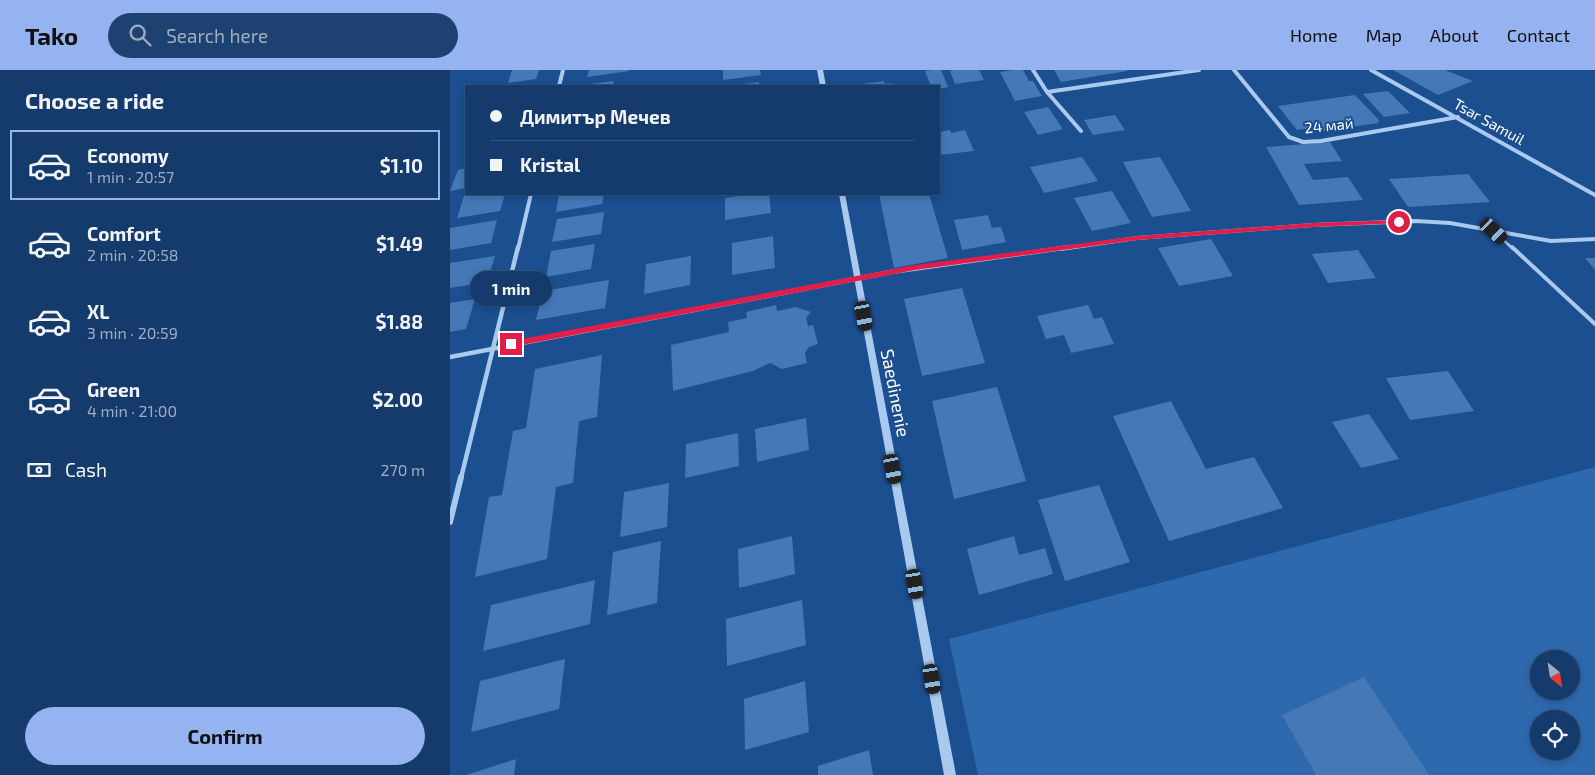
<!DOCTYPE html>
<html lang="en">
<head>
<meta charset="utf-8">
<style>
	body { margin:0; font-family:"Exo 2",sans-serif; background:#1d4271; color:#f1f3f6; height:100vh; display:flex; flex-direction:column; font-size:19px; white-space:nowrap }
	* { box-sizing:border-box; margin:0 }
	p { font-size:16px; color:#9dadc1 }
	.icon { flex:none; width:28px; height:28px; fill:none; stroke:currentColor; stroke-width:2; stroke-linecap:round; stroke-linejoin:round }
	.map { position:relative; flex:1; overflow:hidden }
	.details { display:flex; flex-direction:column; background:#143b6b; width:450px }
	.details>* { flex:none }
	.banner { position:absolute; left:15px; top:15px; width:475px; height:110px; border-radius:0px; box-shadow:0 2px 8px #0003,0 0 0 1px #33557e; display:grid; align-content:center; height:110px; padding:0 25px; background:#143b6b }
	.needle { width:32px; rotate:150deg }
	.controls { position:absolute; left:1080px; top:580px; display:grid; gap:10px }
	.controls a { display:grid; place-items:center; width:50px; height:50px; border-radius:50%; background:#143b6b; box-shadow:0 2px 8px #0003,0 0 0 1px #33557e; font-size:25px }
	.end { position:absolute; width:22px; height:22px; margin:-11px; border:6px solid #e11d48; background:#fff; box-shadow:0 0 0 2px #fff }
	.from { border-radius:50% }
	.bubble { position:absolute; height:35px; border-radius:18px; background:#143b6b; box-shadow:0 2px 8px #0003,0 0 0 1px #33557e; font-size:16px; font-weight:700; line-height:35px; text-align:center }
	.car { position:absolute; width:15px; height:30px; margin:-15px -8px; border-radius:6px; box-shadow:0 0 4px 1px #0007; background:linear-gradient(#222 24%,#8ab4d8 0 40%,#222 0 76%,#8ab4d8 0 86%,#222 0) }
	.banner b { display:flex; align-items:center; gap:18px; height:48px; font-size:19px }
	.banner b+b { border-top:1px solid #33557e }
	.banner i { width:12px; height:12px; background:#f1f3f6 }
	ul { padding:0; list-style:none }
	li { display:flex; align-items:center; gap:15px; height:70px; margin:0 10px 8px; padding:0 15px; border:2px solid transparent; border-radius:0px }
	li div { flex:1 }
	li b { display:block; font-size:19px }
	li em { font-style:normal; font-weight:700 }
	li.on { border-color:#95b2f1 }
	li>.icon { width:45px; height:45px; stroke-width:1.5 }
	h2 { padding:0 25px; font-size:22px; line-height:60px }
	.pay { display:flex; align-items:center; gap:12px; height:55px; padding:0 25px; font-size:19px }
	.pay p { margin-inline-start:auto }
	.primary-button { display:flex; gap:10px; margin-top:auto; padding:10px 25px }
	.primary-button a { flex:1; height:58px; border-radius:30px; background:#95b2f1; color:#111; font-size:20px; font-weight:700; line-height:58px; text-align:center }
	header { display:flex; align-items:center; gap:30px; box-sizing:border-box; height:70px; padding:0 25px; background:#95b2f1; color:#111 }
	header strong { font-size:24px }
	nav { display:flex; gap:28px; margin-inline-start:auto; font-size:18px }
	.search { width:350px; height:45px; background:#1d4271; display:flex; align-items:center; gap:12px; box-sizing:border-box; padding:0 18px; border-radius:28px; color:#9dadc1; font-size:19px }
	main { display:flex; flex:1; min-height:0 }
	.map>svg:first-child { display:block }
	.green { fill:#2e69ad; fill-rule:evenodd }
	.building { fill:#4478b7 }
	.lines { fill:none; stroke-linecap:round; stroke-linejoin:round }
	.service-far1 { stroke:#a9c9ee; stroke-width:2.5 }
	.service { stroke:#a9c9ee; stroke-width:4 }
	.minor-far2 { stroke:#a9c9ee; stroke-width:4 }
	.minor-far1 { stroke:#a9c9ee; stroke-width:4.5 }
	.minor { stroke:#a9c9ee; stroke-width:6 }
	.tertiary { fill:#a9c9ee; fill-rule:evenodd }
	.route { fill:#e11d48 }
	.labels { text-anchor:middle; stroke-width:4; stroke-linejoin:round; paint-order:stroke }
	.far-street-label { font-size:15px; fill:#fff; stroke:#1b4f8f }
	.street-label { font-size:18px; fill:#fff; stroke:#1b4f8f }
</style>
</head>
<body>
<header>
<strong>Tako</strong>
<div class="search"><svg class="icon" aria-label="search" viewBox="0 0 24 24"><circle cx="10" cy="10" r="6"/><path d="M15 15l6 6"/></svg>Search here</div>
<nav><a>Home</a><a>Map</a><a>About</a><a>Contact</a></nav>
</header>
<main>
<section class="details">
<h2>Choose a ride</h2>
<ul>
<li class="on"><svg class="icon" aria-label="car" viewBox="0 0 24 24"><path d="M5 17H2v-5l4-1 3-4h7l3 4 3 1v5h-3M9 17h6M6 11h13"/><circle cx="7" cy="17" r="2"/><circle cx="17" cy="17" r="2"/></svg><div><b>Economy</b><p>1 min · 20:57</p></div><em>$1.10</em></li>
<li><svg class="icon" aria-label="car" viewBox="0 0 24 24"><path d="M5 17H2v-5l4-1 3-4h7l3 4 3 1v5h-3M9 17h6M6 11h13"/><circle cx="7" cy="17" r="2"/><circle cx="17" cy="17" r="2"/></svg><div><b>Comfort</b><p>2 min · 20:58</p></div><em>$1.49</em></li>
<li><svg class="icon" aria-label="car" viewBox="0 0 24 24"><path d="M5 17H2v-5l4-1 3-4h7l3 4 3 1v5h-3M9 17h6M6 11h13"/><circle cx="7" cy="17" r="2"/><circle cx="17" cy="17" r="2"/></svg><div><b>XL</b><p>3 min · 20:59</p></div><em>$1.88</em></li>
<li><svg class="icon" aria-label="car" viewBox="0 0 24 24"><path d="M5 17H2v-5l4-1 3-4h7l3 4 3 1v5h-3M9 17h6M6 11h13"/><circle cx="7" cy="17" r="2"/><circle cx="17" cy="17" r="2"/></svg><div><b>Green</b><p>4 min · 21:00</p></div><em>$2.00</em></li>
</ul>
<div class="pay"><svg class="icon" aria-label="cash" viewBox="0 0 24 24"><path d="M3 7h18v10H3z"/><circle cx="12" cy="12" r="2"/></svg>Cash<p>270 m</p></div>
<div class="primary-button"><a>Confirm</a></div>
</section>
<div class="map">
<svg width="1145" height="705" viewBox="0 0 1145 705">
	<rect width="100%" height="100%" fill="#1b4f8f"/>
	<path class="green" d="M1145 397V705H528L499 569ZM1089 589H1121V621H1089ZM1089 649H1121V681H1089Z"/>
	<path class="building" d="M62 0H89L86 9 58 13Z
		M139 0H179V1L137 7Z
		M273 0H310L311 5 273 10Z
		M482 0H491L498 17 489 19V16H481L475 1Z
		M503 0H529L534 10 505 14 500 1Z
		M563 0H573L579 11H583L592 26 565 31 550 2Z
		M604 0H677V1L611 12Z
		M943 0H995L1023 11 988 25Z
		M164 11 163 16H133L132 15Z
		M434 11 435 14 441 13 442 16H414L413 14Z
		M309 12V16H286V15Z
		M938 21 960 43 934 47 913 24Z
		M905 25 929 50 928 53 866 62 862 58 847 60 828 36Z
		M598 37 613 59 588 65 574 42Z
		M665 45 675 60 643 65 634 50Z
		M500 60 501 63 515 60 524 81 489 85V62Z
		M880 72 892 91 854 94 863 110 898 107 913 130 849 135 816 77Z
		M632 87 648 111 594 123 580 97Z
		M710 87 741 141 702 147 673 92Z
		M16 98V118L0 121 8 100Z
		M1018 104 1040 132 958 137 939 109Z
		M662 121 681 153 642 161 624 128Z
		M26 124H55L50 141 7 148 14 126Z
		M109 124H154L152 134 106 142Z
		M303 124H319L321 143 275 150V128Z
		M429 124H479L498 188 444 198Z
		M154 142 151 164 102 172 107 149Z
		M538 145 542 158 551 157 556 172 512 180 504 150Z
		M47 150 41 173 0 180V158Z
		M323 166 325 198 282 205V173Z
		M761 169 783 206 729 216 708 178Z
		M145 174 141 199 96 207 101 181Z
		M908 180 926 208 878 213 862 184Z
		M45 186 37 212 0 218V193Z
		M241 186 240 215 194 224 196 194Z
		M1135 188H1145V200Z
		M159 210 155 238 86 250 93 221Z
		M512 218 535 293 472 306 454 229Z
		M25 229 16 259 0 262V233Z
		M326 235 327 241 346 237 361 242 356 248 358 256 363 255 368 274 359 277 355 283 357 293 332 299 320 293 303 301 223 321 221 275 279 262 278 252 297 248 296 242Z
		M638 235 644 249 652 247 664 274 621 283 614 265 596 269 587 246Z
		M152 285 147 347 129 351 123 413 106 417 97 489 25 507 39 427 52 425 63 361 76 358 85 299Z
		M998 301 1024 341 960 350 936 308Z
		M547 317 576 411 504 429 482 331Z
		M721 331 756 399 804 387 833 438 719 471 663 346Z
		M919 344 949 389 911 398 882 352Z
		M356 348 359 380 307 392 305 359Z
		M288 363 289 396 235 408 236 374Z
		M219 413 217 457 170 467 174 422Z
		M649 415 680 492 615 511 588 430Z
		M342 466 345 504 289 518 288 479Z
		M564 466 569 485 595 478 603 504 529 525 517 479Z
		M211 471 207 533 157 545 163 482Z
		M145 510 140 554 33 581 41 535Z
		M352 530 356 575 277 596 276 549Z
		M115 589 109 639 21 662 30 611Z
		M914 607 979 705H866L832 645Z
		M355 611 359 662 295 680 294 629Z
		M419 680 423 705H368V696Z
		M66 689 64 705H16Z"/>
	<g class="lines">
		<path class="service-far1" d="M1044 161 1063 179"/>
		<path class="service" d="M1062 177 1145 254"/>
		<path class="minor-far2" d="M583 0 597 22 631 61
			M784 0 839 67 853 72 871 71 1008 47
			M921 0 1145 125
			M109 16 113 0
			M597 22 749 0
			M68 179 81 124
			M611 179 687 168 863 155 966 151 1000 153 1101 171 1145 169"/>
		<path class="minor-far1" d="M0 287 441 202 620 177
			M11 408 68 177"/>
		<path class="minor" d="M0 452 11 407"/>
		<path class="tertiary" d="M367 0H373L376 16H370Z
			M389 124H395L506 705H494Z"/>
	</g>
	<path class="route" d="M949 150 952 152 951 153 863 157 687 170 465 200 61 277 57 274 61 271 465 195 687 166 863 153Z"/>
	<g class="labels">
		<g class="far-street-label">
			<text transform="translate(1039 52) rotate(29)" y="5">Tsar Samuil</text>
			<text transform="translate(879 56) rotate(-6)" y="5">24 май</text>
		</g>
		<g class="street-label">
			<text transform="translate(445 323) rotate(79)" y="6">Saedinenie</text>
		</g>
	</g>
</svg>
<div class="controls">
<a><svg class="needle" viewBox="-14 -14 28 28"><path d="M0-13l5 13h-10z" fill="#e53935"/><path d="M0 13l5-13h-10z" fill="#9dadc1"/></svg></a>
<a><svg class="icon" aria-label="locate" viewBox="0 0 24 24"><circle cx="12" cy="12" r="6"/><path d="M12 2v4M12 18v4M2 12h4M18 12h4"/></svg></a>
</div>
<i class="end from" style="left:949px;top:152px"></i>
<i class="end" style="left:61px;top:274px"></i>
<div class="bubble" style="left:20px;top:201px;width:82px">1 min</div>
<i class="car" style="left:1044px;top:161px;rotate:133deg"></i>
<i class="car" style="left:414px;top:246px;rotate:169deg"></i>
<i class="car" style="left:443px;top:399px;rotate:169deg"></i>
<i class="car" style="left:465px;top:514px;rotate:170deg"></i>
<i class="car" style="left:482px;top:609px;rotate:170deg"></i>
<div class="banner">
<b><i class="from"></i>Димитър Мечев</b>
<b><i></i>Kristal</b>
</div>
</div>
</main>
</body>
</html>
